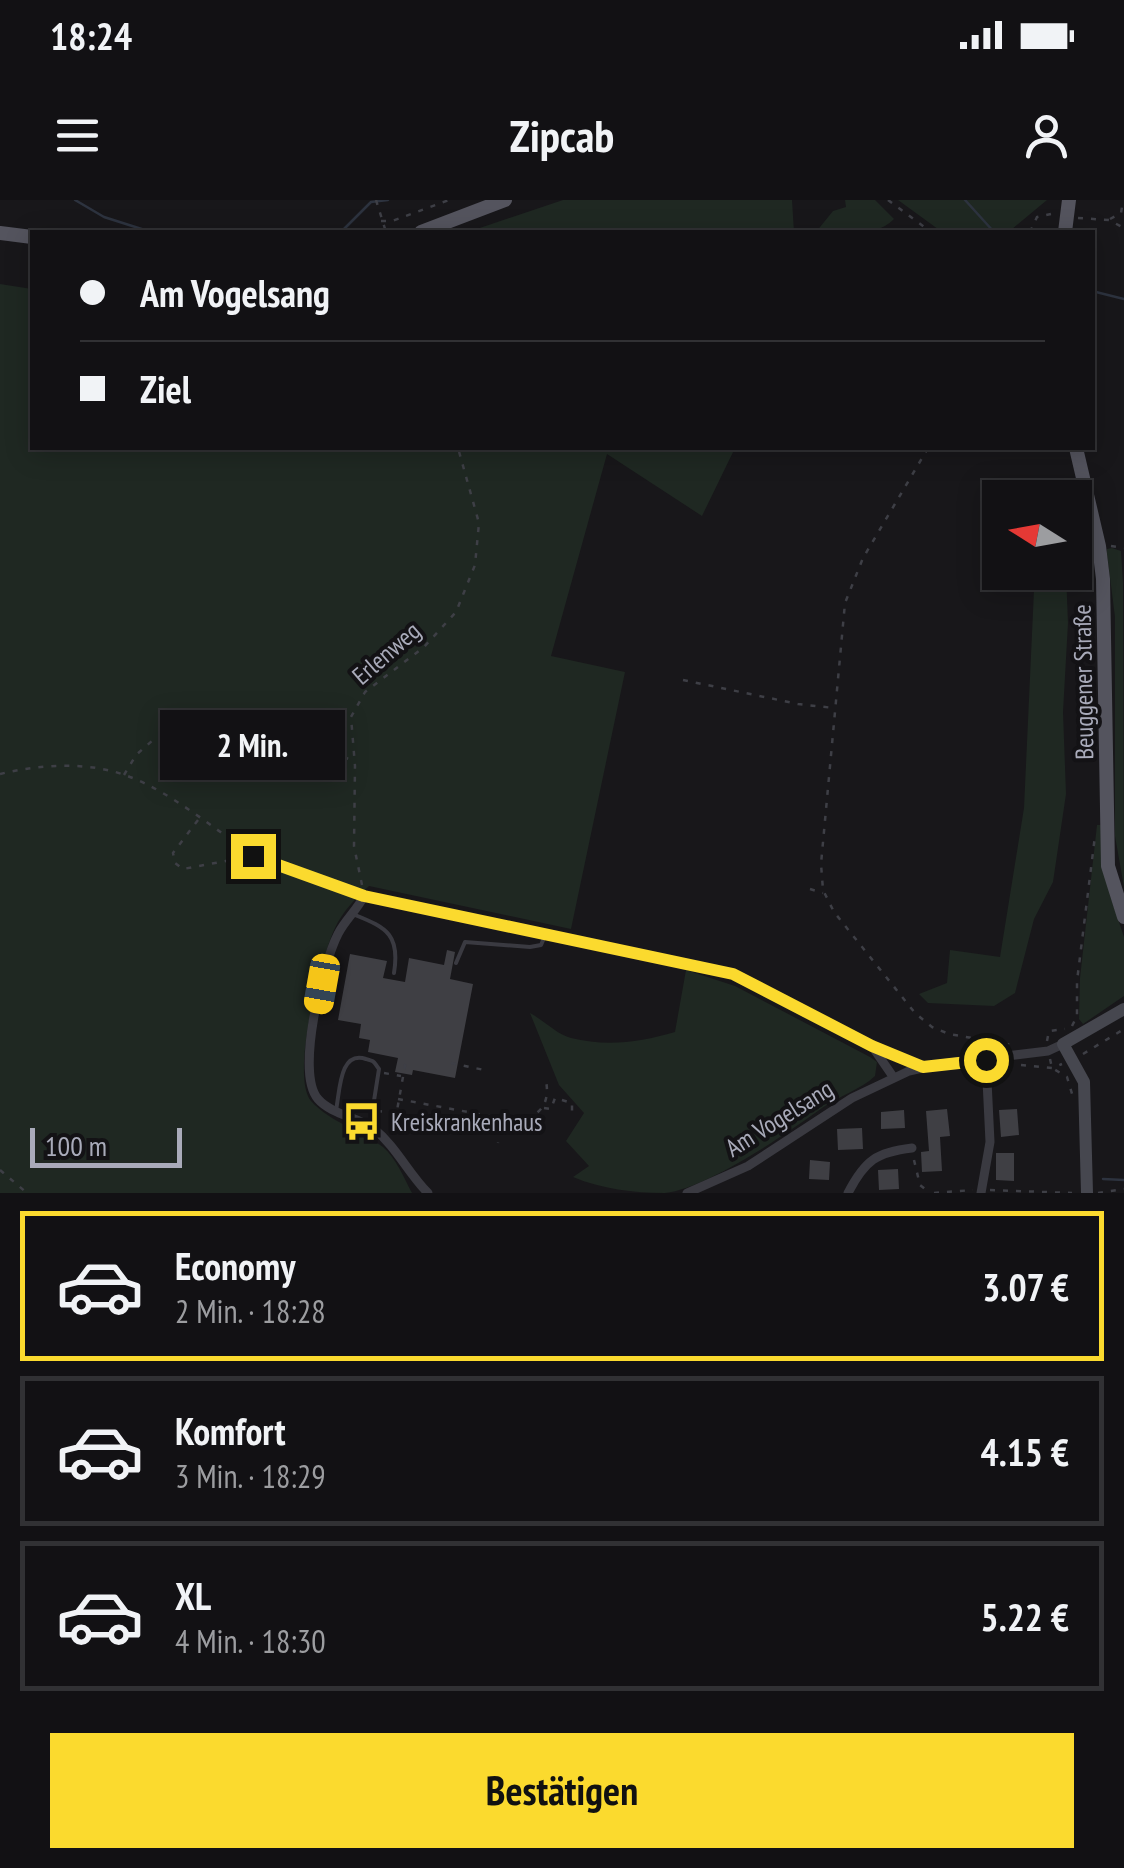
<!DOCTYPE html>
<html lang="de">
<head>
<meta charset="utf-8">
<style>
	body { margin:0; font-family:"PT Sans Narrow",sans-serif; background:#1b1a1d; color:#f1f3f6; height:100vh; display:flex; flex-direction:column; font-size:38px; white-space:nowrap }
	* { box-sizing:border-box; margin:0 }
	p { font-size:32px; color:#9c9da0 }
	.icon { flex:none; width:55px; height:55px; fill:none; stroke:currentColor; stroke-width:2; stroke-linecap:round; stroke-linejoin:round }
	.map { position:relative; height:993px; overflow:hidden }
	.details { display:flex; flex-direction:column; background:#121114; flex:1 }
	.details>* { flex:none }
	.banner { position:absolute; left:30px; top:30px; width:1065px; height:220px; border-radius:0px; box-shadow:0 5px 25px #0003,0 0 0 2px #313134; display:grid; align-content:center; height:220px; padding:0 50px; background:#121114 }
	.needle { width:65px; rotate:281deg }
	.controls { position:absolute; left:982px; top:280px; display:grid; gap:20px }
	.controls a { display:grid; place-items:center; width:110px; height:110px; border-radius:0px; background:#121114; box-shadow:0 5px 25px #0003,0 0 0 2px #313134; font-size:50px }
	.scale { position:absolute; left:30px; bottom:25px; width:152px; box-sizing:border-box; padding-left:10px; border:5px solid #a9abba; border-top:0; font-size:28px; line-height:35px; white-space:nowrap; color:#a9abba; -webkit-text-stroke:8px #131215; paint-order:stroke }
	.end { position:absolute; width:45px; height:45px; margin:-22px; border:12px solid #fbda2e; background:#111; box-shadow:0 0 0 5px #111 }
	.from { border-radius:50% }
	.bubble { position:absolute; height:70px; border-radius:0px; background:#121114; box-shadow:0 5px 25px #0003,0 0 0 2px #313134; font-size:32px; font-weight:800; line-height:70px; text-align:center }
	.car { position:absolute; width:30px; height:60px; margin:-30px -15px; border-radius:12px; box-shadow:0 0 8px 2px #0007; background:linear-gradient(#f5c518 24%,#345 0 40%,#f5c518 0 76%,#345 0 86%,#f5c518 0) }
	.banner b { display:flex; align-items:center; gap:35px; height:95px; font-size:38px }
	.banner b+b { border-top:2px solid #313134 }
	.banner i { width:25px; height:25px; background:#f1f3f6 }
	ul { padding:18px 0 0; list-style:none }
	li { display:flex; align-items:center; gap:30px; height:150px; margin:0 20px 15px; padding:0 30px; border:5px solid #313134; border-radius:0px }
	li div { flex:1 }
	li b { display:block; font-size:38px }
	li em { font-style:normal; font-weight:800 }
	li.on { border-color:#fbda2e }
	li>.icon { width:90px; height:90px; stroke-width:1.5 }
	.cta { display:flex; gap:20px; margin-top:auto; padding:20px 50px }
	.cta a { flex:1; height:115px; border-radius:0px; background:#fbda2e; color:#111; font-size:40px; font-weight:800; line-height:115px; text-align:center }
	.status { display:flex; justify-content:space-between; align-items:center; height:70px; padding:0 50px; background:#121114; direction:ltr }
	.status svg { height:28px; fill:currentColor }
	header { display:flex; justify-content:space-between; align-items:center; height:130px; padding:0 50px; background:#121114; font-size:45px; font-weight:800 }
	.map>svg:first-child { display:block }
	.green { fill:#1f2822 }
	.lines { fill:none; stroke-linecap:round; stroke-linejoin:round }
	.stream { stroke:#2d333f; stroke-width:2.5 }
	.building { fill:#3f3f44 }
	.path { stroke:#3e3f46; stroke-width:2.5; stroke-dasharray:5 8; stroke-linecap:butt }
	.lane { stroke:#3a3a41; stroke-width:4 }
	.street { stroke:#3a3a41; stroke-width:9 }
	.secondary { stroke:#46474f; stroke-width:12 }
	.primary { stroke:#54545e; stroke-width:14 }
	.route { stroke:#fbda2e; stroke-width:12 }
	.labels { text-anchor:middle; stroke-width:8; stroke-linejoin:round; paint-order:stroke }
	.street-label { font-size:25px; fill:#a9abba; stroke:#131215 }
	.poi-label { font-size:25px; fill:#a9abba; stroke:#131215; text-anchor:start }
</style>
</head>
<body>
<div class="status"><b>18:24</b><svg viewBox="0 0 49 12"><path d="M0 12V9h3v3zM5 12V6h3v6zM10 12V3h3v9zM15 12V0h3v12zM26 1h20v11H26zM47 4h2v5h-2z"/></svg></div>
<header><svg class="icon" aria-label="menu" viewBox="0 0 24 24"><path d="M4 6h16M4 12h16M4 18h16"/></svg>Zipcab<svg class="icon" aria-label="person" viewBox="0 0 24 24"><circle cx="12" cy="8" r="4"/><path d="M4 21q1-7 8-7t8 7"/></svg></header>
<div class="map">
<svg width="1124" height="993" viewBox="0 0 1124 993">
	<rect width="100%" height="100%" fill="#18171a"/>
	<path class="green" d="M563 0H792L794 32H468Z
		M845 0H875L894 19C876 38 841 33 816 32L833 11 846 7Z
		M898 0H1047L1012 29 1014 32H942Z
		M0 84 32 89V248H735L702 316 607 254 551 456 625 472 571 729 369 686C356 698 342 712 335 728 321 757 290 876 311 901 331 923 361 930 383 947 396 958 404 978 412 993H0Z
		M1112 348 1121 351 1123 383 1124 687 1115 636V417L1107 354V349Z
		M1032 373H1066L1068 423 1063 512 1066 594 1053 682 1034 719 1015 793 994 806 928 803 919 794 947 783 950 750 1000 757 1024 608 1034 390Z
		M1097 625H1101L1110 695 1124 737V796L1083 824 1079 819 1080 778Z
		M686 770 735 786 870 857 877 862 875 876C860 890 839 896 822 908 786 934 708 988 665 993 633 993 602 989 573 977L589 966 566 941 584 913 559 885 530 813C543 820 558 835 571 838 607 847 641 842 675 832Z"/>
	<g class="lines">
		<path class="stream" d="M75 0 104 17 151 32
			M965 0 994 32
			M341 32 371 2 388 0
			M1092 91 1124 99
			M1103 979 1124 980"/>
	</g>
	<path class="building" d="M447 750 455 752 450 779 473 784 455 878 413 870 412 875 395 872 398 858 368 852 370 840 359 838 361 824 338 820 350 754 387 761 383 778 405 782 409 758 444 765Z
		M947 909 950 936 940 937 942 971 922 972 921 952 929 951 926 911Z
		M1017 909 1019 935 1001 937 999 910Z
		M904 910 905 928 881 929V912Z
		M862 928 863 949 838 950 837 929Z
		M996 953H1014V981L996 980Z
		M810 960 830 962 829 980 809 979Z
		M898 969 899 989 879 990 878 970Z"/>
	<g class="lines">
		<path class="path" d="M376 0 386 32
			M888 0 931 32
			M1078 18 1109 20 1124 28
			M1110 19 1121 13 1123 1
			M381 21H392L449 0
			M1030 32 1037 17 1051 14
			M928 248 863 358 845 403 821 664 823 690 834 712 915 813 932 827 949 834 1012 845
			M1111 346 1124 348
			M683 480 798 504 834 508
			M0 574C40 564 91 561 130 577 168 591 214 628 248 652
			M124 575 136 555 153 540 168 536 185 525 199 522 243 527 268 540 290 539 352 560
			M198 620 173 653 175 663 183 669 247 657
			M362 685 354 646 355 566 351 517 365 492 424 447 456 412 475 365 479 323 458 248
			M810 689 823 693
			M1072 826 1077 816V781L1095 636
			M1047 841 1049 831 1065 829
			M1083 854 1124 829
			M1050 859 1052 868 1067 877 1073 897
			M451 863 489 871
			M1021 865 1052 868 1062 864
			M384 873 401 876
			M398 899 511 920C536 920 551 907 546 881
			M544 908 551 909 555 898 572 903V914
			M377 911 394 913
			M485 917V926L501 929 498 943
			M393 933 406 860
			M914 960 920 985 930 993
			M0 970 27 993
			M990 990 1072 993
			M934 993 973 990
			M1098 993 1124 989"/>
		<path class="lane" d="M253 655 364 696
			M355 715C388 728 400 736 394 773
			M456 763 465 742 530 747 541 745 544 738
			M336 910C340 892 339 850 366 859 376 862 373 861 379 869L370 926"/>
		<path class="street" d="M874 849 894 878
			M428 993C408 973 396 946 373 928 357 917 331 914 318 899 295 873 323 763 338 734 345 720 357 710 364 696L733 774 872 846 923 867
			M687 993 748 966 852 898 909 871 940 864 1048 851 1063 844
			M848 993C865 960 877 952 912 948
			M981 993 990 942 986 860"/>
		<path class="secondary" d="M1087 993 1084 882 1063 844 1124 809"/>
		<path class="primary" d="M421 32 505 0
			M1065 32 1069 0
			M0 33 32 37
			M1076 248 1099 346 1103 379 1108 666 1124 717"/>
	</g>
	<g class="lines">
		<path class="route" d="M253 656 364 696 733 774 872 846 923 867 986 860"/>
	</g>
	<defs>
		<symbol id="bus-bare" viewBox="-9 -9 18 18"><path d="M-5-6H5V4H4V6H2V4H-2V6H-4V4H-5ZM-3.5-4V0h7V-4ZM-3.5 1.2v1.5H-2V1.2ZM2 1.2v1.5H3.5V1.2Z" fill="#fbda2e" stroke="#131215" stroke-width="2.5" paint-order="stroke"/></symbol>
	</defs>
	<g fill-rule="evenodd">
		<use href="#bus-bare" x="334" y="894" width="55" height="55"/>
	</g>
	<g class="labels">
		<g class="street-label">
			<text transform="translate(386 453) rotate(-41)" y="9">Erlenweg</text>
			<text transform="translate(1083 482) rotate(-91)" y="9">Beuggener Straße</text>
			<text transform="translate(779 918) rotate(-32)" y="9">Am Vogelsang</text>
		</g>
		<g class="poi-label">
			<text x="391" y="931">Kreiskrankenhaus</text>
		</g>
	</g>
</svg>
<div class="controls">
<a><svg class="needle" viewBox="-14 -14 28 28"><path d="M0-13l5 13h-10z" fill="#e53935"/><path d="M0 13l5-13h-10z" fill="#9c9da0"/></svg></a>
</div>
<div class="scale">100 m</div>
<i class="end from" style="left:986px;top:860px"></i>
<i class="end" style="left:253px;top:656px"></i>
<div class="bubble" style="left:160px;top:510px;width:185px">2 Min.</div>
<i class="car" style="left:322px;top:784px;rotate:190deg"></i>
<div class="banner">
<b><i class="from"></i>Am Vogelsang</b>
<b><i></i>Ziel</b>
</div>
</div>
<section class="details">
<ul>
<li class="on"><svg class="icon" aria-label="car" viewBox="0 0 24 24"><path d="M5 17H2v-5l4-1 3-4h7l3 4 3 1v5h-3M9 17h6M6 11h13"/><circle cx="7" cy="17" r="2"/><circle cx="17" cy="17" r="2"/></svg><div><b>Economy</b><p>2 Min. · 18:28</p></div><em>3.07 €</em></li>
<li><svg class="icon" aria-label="car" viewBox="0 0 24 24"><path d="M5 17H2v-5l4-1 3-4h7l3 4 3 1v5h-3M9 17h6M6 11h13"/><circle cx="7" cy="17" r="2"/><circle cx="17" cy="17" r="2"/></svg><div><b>Komfort</b><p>3 Min. · 18:29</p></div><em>4.15 €</em></li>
<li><svg class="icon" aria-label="car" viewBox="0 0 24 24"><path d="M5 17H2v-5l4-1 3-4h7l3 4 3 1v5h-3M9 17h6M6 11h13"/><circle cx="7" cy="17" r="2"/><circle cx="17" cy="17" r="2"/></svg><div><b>XL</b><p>4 Min. · 18:30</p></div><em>5.22 €</em></li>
</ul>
<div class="cta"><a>Bestätigen</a></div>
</section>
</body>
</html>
